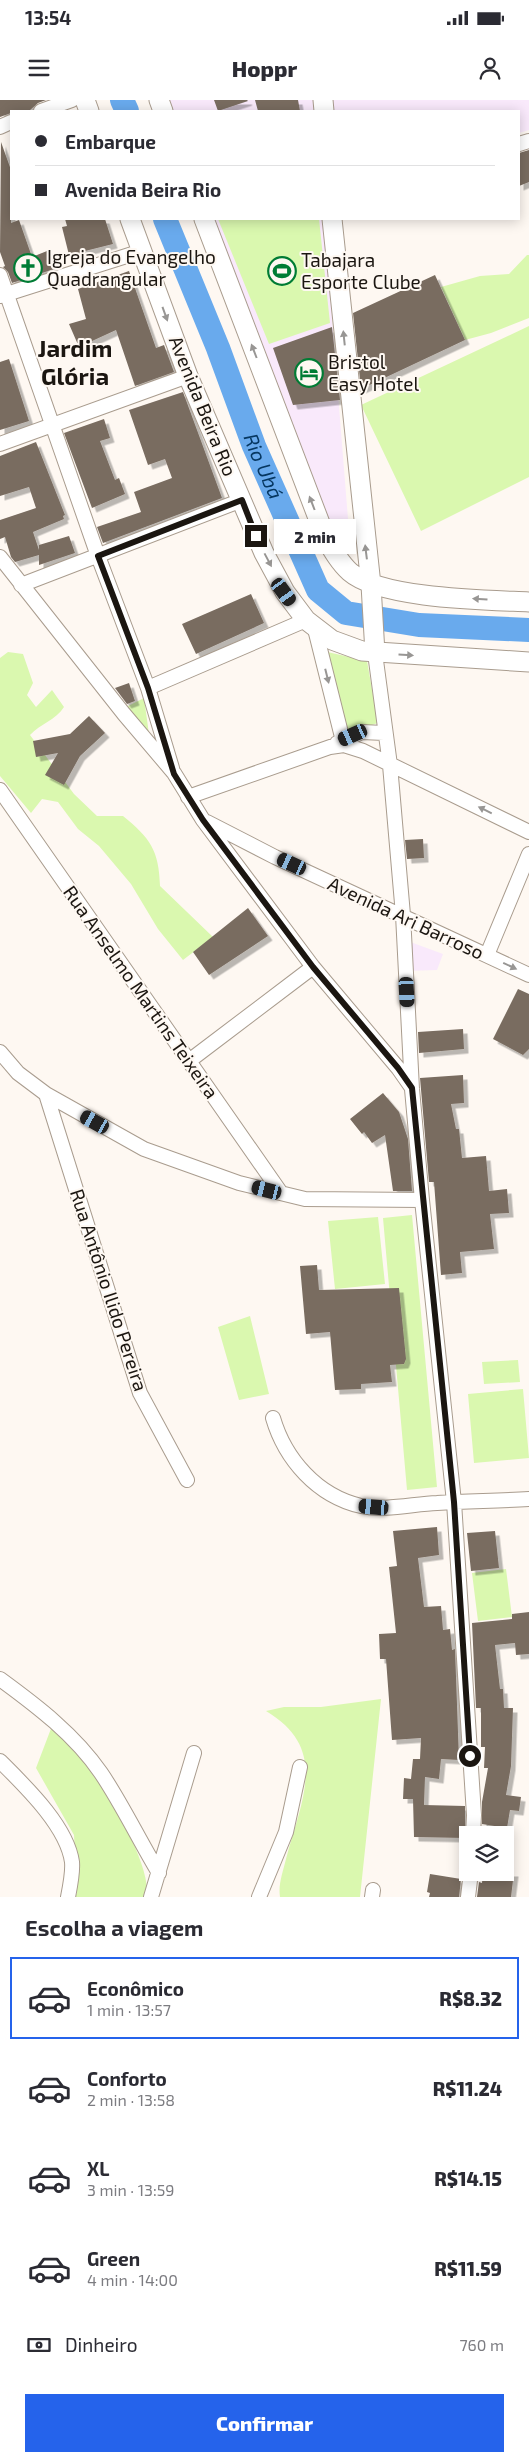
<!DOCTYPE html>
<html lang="pt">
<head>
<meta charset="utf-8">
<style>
	body { margin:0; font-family:"Exo 2",sans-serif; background:#f2f2f3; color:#2b2b33; height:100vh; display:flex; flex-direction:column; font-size:19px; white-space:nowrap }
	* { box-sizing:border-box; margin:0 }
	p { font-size:16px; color:#7c7c81 }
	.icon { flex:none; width:28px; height:28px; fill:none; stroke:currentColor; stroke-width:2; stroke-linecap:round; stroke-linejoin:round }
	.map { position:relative; height:1797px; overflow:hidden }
	.panel { display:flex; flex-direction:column; background:#fff; flex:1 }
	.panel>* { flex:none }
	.top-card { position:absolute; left:10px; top:10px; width:510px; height:110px; border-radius:0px; box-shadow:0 2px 12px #0003; display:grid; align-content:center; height:110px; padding:0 25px; background:#fff }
	.tools { position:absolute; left:459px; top:1726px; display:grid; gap:10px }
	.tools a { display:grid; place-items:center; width:55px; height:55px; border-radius:0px; background:#fff; box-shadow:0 2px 12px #0003; font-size:25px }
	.end { position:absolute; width:22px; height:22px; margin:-11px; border:6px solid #1b1611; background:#fff; box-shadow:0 0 0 2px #fff }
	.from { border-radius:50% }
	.bubble { position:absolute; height:35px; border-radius:0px; background:#fff; box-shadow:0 2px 12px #0003; font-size:16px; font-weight:800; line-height:35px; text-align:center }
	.car { position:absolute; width:15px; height:30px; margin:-15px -8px; border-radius:6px; box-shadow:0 0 4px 1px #0007; background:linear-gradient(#222 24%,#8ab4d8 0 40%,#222 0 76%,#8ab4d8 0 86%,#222 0) }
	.top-card b { display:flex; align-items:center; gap:18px; height:48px; font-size:19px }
	.top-card b+b { border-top:1px solid #e1e1e2 }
	.top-card i { width:12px; height:12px; background:#2b2b33 }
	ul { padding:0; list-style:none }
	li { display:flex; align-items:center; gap:15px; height:82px; margin:0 10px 8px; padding:0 15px; border:2px solid transparent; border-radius:0px }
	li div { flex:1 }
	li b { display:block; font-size:19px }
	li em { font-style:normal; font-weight:800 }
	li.selected { border-color:#2563eb }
	li>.icon { width:45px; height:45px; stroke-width:1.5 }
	h2 { padding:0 25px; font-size:22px; line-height:60px }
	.pay { display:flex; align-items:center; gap:12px; height:55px; padding:0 25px; font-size:19px }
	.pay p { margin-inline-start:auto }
	.cta { display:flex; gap:10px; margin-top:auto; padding:10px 25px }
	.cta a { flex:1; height:58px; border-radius:0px; background:#2563eb; color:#fff; font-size:20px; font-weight:800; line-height:58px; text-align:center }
	.status { display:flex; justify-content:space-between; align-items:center; height:35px; padding:0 25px; background:#fff; direction:ltr }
	.status svg { height:14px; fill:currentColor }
	header { display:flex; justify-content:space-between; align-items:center; height:65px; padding:0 25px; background:#fff; font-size:22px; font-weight:800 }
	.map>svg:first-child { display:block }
	.commercial { fill:#f9e9fb }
	.green { fill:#daf8af }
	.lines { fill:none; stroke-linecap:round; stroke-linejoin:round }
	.river { stroke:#69aaed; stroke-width:24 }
	.building { fill:#796c60; filter:url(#shadow) }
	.street-casing { stroke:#a99c8e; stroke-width:16 }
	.secondary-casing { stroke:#a99c8e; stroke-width:21 }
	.street { stroke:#fff; stroke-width:14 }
	.secondary { stroke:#fff; stroke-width:19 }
	.oneway { fill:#989694 }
	.route { stroke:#1b1611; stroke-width:6 }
	.labels { text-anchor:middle; stroke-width:4; stroke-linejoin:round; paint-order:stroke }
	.poi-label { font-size:19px; fill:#1b1611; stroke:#fef8f2; text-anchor:start }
	.street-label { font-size:19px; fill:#1b1611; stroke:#fef8f2 }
	.water-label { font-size:20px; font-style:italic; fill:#063761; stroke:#fef8f2 }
	.district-label { font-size:24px; font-weight:bold; fill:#1b1611; stroke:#fef8f2 }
</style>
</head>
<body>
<div class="status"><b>13:54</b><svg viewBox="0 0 49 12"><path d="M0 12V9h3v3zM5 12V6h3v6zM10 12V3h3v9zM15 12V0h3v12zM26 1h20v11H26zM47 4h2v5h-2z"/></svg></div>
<header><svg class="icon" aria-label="menu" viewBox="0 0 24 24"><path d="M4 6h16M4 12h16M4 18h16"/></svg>Hoppr<svg class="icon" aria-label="person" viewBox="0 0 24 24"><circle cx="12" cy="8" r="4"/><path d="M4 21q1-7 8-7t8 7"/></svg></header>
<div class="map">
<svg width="529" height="1797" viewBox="0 0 529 1797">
	<defs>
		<filter id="shadow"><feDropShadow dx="4.5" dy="4.5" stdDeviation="0" flood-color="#0004"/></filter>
	</defs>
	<rect width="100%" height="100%" fill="#fef8f2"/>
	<path class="commercial" d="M164 0H529V30L519 33V11H168Z
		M210 119H324L350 444 336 447Z
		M405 840 443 854 437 870 407 871Z"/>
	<path class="green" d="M218 119H319L330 223 269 244Z
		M527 155H529V218L491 233 465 240 441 187 480 176 509 174Z
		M529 226V377L421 431 361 305Z
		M323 551 367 561 378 623 346 633Z
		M8 552 23 554 33 583 27 595 36 607 52 590 64 607C56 620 40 624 30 635L74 694 97 716H123C150 738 159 750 160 786L213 837 183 860 158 829 131 784 99 746 78 729 58 702 42 699 31 713 0 676V558Z
		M144 598 149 634 124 608Z
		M412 1115 437 1387 407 1390 383 1118Z
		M378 1117 385 1184 335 1189 328 1121Z
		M250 1216 269 1294 239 1300 218 1227Z
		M518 1260 520 1282 484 1284 482 1262Z
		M523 1289 529 1358 474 1363 468 1294Z
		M506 1469 512 1517 478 1521 472 1473Z
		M381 1599 360 1797H280C278 1784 283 1772 286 1759 301 1701 330 1649 266 1611L284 1607H321Z
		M52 1626C66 1642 84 1657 95 1675 111 1697 154 1772 146 1797H75L77 1793 74 1735 36 1668Z"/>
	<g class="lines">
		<g class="river">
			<path d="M122 0 127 11"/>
			<path id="s1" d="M165 119 218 248 254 346 318 490 346 513 419 525 529 530"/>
		</g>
	</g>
	<path class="building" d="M0 0H46L38 3 29 11H11V13L0 17Z
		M214 0H247L248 1 218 11Z
		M255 0H298L300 11H258Z
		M1 42 11 70V123L19 120 32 157 47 151 54 169 12 183 8 172 3 167 5 166 0 152Z
		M529 50V82L519 86V53Z
		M65 119H105L113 144 69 155 62 127 67 126Z
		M129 171 156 248 164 245 174 272 135 286 116 230 79 247 69 224 86 219 78 189Z
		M435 175 465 240 361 289 353 213Z
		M332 227 340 300 293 305 273 248Z
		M9 259 29 321 0 330V262Z
		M183 292 222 398 103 443 97 427 141 412 134 392 172 378 165 359 148 365 129 310Z
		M104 319 110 338 100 341 115 380 119 378 125 394 92 408 64 333Z
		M36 342 65 415 63 416 64 419 33 432 39 450V445L69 436 75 453 39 465V455L15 462 11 457 5 437 0 439V420L36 408 29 387 0 396V356Z
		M251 494 264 523 196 554 182 524Z
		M129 583 135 601 127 604 115 588Z
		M89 616 105 633 80 656 64 685 45 675 58 653 36 657 33 641 70 634Z
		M423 739 424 758 407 759 405 740Z
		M248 808 268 836 209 875 193 852Z
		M518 889 529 894V949L523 955 493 939Z
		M463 929 464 949 419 953 418 932Z
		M463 975 464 1003 451 1004 456 1029H459L462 1058 486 1056 489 1091 507 1089 509 1113 490 1114 494 1149 460 1152 462 1173 441 1175 434 1082H429L420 978Z
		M383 993 399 1012 408 1039 412 1091H393L385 1035 372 1043 364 1032 362 1034 350 1019Z
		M317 1165 319 1190 399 1188 406 1259 404 1264 390 1265 392 1282 361 1284V1289L335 1290 330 1232 306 1234 300 1166Z
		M437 1427 439 1455 418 1458 424 1507 441 1506 443 1530 450 1529 452 1550 455 1549 459 1660 441 1659 439 1679 425 1677 424 1705 465 1706V1738L414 1737 413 1699H403L404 1678 411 1679 413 1659H420L421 1638 392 1640 386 1559H380L379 1534 396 1533 389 1467 397 1466 393 1431Z
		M495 1431 499 1468 471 1471 467 1433Z
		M529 1512V1554L516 1555 515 1543 495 1545 500 1589H503L504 1608H513L511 1666 506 1695 521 1697 519 1711 510 1710 507 1728 482 1724V1702L488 1668H484L485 1647H481V1608H476L472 1523 512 1519V1514Z
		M483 1772H514L511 1797H477L479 1782 482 1783Z
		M430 1774 461 1779 459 1797H429L430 1793 427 1792Z"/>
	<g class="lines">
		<defs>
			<path id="street" d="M41 11 72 0
				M0 27 11 22
				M519 44 529 41
				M0 175 98 456 148 588 172 668
				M0 196 142 151
				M0 344 188 276
				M0 457 124 614 174 673 203 720 313 867 398 968 412 988
				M21 485 242 400
				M315 529 344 645
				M375 553 390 665 403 815 412 989 422 1100 454 1402 474 1715 473 1735
				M148 588 306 520
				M337 643 362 632 384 633
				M0 690 281 1093
				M188 697 330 647 344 645 363 651 529 732
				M207 722 275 757 529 875
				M487 855 529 754
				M0 952 18 973 46 994 144 1049 239 1083 305 1099 422 1100
				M189 961 313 867
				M46 994 140 1293 187 1380
				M273 1318C285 1359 317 1396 361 1406 384 1411 413 1404 437 1403 468 1401 498 1401 529 1399
				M0 1579C37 1606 75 1635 101 1673 122 1704 139 1740 159 1773
				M0 1661C25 1686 67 1726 72 1762 73 1772 70 1787 68 1797
				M151 1797 194 1653
				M259 1797 286 1732 300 1667
				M372 1797 373 1790
				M468 1797 471 1772"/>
			<path id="secondary" d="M85 0 89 11
				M159 0 163 11
				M323 0 324 11
				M130 119 188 276 264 453 285 492 306 520 332 540 362 551 529 562
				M204 119 326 439C333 451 340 463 350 472 381 499 487 500 529 502
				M332 119 371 485 375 553"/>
		</defs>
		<use href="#street" class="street-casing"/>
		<use href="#secondary" class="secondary-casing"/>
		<use href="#street" class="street"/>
		<use href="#secondary" class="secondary"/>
	</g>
	<defs><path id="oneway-solid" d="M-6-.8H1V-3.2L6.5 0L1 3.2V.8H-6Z" transform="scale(1.25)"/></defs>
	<g class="oneway">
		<use href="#oneway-solid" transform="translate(165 214) rotate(70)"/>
		<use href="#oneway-solid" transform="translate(344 238) rotate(-96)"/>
		<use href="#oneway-solid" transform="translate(254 251) rotate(-111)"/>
		<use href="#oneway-solid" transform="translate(312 403) rotate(-111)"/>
		<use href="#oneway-solid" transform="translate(366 452) rotate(-97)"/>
		<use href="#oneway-solid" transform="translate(268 460) rotate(62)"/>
		<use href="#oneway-solid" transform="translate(480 499) rotate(-176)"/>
		<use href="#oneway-solid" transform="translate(406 555) rotate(3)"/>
		<use href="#oneway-solid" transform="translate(327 576) rotate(76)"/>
		<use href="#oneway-solid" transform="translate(485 710) rotate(-154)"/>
		<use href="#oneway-solid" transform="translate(510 866) rotate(25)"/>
	</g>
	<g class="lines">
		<path class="route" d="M256 436 242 400 98 456 148 588 174 674 203 720 313 867 398 968 412 988 454 1402 470 1656"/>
	</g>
	<defs>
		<symbol id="church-ring" viewBox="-11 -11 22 22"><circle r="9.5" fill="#fef8f2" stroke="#007c34" stroke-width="1.5"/><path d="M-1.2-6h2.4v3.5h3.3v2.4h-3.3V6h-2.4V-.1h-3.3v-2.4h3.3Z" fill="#007c34"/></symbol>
		<symbol id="stadium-ring" viewBox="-11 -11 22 22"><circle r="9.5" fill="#fef8f2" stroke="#007c34" stroke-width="1.5"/><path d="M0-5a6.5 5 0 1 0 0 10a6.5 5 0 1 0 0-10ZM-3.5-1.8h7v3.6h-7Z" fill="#007c34"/></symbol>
		<symbol id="hotel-ring" viewBox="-11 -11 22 22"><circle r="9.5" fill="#fef8f2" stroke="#007c34" stroke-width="1.5"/><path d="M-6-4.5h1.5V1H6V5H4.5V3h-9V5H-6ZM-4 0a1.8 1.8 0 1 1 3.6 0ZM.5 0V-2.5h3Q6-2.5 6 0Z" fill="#007c34"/></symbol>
	</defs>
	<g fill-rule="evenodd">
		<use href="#church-ring" x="12" y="152" width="32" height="32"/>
		<use href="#stadium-ring" x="266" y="155" width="32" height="32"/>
		<use href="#hotel-ring" x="293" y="257" width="32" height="32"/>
	</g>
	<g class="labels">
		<g class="poi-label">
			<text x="47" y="164">Igreja do Evangelho<tspan x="47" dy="22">Quadrangular</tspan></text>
			<text x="301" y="167">Tabajara<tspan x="301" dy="22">Esporte Clube</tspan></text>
			<text x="328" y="269">Bristol<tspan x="328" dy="22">Easy Hotel</tspan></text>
		</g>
		<g class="street-label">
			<text transform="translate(203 306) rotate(68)" y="7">Avenida Beira Rio</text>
			<text transform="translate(406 818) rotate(25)" y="7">Avenida Ari Barroso</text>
			<text transform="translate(141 892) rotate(55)" y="7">Rua Anselmo Martins Teixeira</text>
			<text transform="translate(109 1190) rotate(72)" y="7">Rua Antônio Ilido Pereira</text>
		</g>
		<g class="water-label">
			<text dy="7" stroke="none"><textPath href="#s1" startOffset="266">Rio Ubá</textPath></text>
		</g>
		<g class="district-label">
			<text x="75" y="257">Jardim<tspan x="75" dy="28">Glória</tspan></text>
		</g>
	</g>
</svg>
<div class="tools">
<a><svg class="icon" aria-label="layers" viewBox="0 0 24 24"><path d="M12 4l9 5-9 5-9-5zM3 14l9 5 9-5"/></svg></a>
</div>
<i class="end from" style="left:470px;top:1656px"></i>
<i class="end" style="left:256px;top:436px"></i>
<div class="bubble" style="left:274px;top:419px;width:82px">2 min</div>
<i class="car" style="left:284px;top:492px;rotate:144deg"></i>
<i class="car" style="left:353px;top:635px;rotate:246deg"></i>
<i class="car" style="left:292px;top:764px;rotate:295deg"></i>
<i class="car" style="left:407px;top:892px;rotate:177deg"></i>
<i class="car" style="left:95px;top:1022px;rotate:299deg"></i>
<i class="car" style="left:267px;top:1090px;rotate:284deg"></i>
<i class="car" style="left:374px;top:1407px;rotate:275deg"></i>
<div class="top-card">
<b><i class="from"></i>Embarque</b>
<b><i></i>Avenida Beira Rio</b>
</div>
</div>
<section class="panel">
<h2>Escolha a viagem</h2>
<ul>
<li class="selected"><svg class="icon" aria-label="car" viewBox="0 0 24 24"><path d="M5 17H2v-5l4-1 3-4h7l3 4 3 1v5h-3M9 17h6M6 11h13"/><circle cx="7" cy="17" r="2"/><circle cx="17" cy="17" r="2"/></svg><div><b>Econômico</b><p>1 min · 13:57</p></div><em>R$8.32</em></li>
<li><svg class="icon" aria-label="car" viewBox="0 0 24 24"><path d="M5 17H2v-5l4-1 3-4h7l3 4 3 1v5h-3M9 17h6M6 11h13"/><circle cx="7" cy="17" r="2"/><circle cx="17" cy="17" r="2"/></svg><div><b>Conforto</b><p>2 min · 13:58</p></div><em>R$11.24</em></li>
<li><svg class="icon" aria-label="car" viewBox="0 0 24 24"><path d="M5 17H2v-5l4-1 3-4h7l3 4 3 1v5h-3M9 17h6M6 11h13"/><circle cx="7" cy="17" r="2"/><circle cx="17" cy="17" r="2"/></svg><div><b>XL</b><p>3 min · 13:59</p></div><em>R$14.15</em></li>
<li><svg class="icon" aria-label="car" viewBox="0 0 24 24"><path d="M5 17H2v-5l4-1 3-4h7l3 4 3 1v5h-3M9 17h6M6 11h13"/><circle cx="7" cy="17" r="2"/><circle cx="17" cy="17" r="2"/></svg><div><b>Green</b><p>4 min · 14:00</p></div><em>R$11.59</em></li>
</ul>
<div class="pay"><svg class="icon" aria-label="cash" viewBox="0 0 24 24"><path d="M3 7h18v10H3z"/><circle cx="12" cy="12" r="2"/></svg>Dinheiro<p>760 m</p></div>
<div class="cta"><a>Confirmar</a></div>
</section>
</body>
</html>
